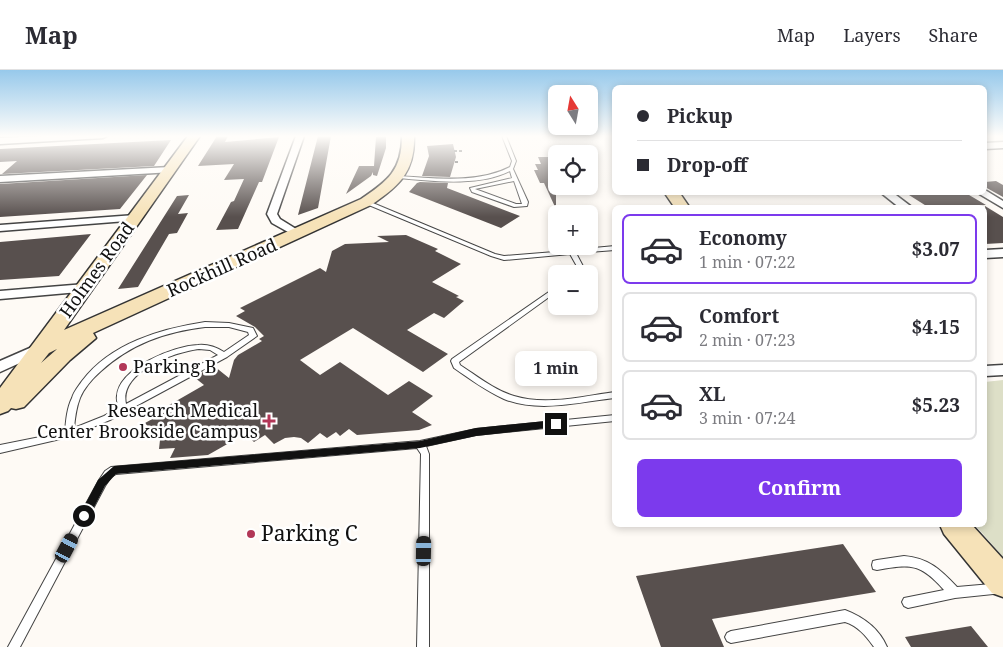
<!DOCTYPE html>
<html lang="en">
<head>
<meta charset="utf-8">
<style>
	body { margin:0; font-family:"Noto Serif",serif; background:#f7f7f7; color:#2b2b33; height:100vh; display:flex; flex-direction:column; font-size:19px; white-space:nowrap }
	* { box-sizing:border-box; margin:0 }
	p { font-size:16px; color:#7c7c81 }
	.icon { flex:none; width:28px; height:28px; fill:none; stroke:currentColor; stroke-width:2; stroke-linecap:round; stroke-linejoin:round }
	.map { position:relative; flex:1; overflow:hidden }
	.panel { position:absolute; left:612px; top:135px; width:375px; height:322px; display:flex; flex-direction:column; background:#fff; border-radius:8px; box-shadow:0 2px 8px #0003 }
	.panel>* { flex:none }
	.guide { position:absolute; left:612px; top:15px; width:375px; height:110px; border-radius:8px; box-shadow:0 2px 8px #0003; display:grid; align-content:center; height:110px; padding:0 25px; background:#fff }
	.needle { width:32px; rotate:349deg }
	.buttons { position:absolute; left:548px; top:15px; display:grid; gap:10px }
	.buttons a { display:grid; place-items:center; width:50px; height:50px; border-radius:8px; background:#fff; box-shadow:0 2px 8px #0003; font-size:25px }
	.end { position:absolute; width:22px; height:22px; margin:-11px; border:6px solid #111; background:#fff; box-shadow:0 0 0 2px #fff }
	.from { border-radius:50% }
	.bubble { position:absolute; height:35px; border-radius:8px; background:#fff; box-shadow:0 2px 8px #0003; font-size:16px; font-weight:700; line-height:35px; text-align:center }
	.car { position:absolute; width:15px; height:30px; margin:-15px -8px; border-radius:6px; box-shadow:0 0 4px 1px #0007; background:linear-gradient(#222 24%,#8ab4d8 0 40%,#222 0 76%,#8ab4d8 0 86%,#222 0) }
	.guide b { display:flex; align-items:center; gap:18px; height:48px; font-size:19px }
	.guide b+b { border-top:1px solid #e1e1e2 }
	.guide i { width:12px; height:12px; background:#2b2b33 }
	ul { padding:9px 0 0; list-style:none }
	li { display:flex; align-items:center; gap:15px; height:70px; margin:0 10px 8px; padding:0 15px; border:2px solid #e1e1e2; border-radius:8px }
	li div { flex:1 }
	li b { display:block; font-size:19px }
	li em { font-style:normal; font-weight:700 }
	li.current { border-color:#7c3aed }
	li>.icon { width:45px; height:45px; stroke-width:1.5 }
	.primary-button { display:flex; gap:10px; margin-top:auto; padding:10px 25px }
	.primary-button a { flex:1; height:58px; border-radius:8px; background:#7c3aed; color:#fff; font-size:20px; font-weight:700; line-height:58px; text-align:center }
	header { display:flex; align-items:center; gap:30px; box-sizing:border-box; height:70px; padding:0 25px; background:#fff; border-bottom:1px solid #e1e1e2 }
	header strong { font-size:24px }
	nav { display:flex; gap:28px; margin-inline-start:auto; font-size:18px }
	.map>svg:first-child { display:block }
	.cemetery { fill:#dddfc7 }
	.building { fill:#58504e }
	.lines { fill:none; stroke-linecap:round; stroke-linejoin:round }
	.lane-casing { stroke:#444; stroke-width:2 }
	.street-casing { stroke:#444; stroke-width:3 }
	.secondary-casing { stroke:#333; stroke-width:3 }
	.path { stroke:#333; stroke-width:2; stroke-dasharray:3 2; stroke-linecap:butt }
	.lane { fill:#fff; fill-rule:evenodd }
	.street { fill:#fff; fill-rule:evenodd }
	.secondary { fill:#f6e2b8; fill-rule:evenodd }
	.route { fill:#111 }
	.poi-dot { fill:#b23757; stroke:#fff; stroke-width:2 }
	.labels { text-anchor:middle; stroke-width:5; stroke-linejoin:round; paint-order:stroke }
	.street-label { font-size:18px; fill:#111; stroke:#fff }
	.poi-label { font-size:18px; fill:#111; stroke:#fff; text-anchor:start }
	.near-poi-label { font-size:21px; fill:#111; stroke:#fff; text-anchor:start }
</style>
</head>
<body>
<header>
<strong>Map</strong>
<nav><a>Map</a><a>Layers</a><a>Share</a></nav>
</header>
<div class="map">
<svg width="1003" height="577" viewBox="0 0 1003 577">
	<rect width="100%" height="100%" fill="#fefaf5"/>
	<path class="cemetery" d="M1003 310V487L975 455H985V312Z"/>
	<path class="building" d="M217 66H228L225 72 279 67 262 112H259L238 159 216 160 231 132 234 131 244 109 224 110 234 94 198 96Z
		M318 66H331L318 138 298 145Z
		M386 66V78L377 106 373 105V102L371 106 346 124 359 96H374L376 67Z
		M171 70 154 96 2 104 17 91 0 92V79Z
		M453 74 456 87 450 107 422 106 429 86 427 76Z
		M538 87H549L552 91H556V139L544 113H540L534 100H538L535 94H541Z
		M147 105 120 139 0 147V114Z
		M996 111 1003 115V127L985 117V112Z
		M420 112 448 113 447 118 520 146 501 158 409 122 417 113Z
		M964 122 986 135 928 137 909 125Z
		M189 125 178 144 188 143 177 163 169 164 138 217 118 219 177 126Z
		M985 136 1003 147V173L985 174Z
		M91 164 59 206 0 210V172Z
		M406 165 438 179 435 181 461 194 432 212 459 226 456 227 464 231 444 248 434 243 407 260 448 284 423 302 353 258 300 290 320 305 340 292 388 325 409 311 433 326 412 342 432 355 419 360 357 365 349 359 340 366 336 362 327 368 320 363 308 373 301 368 294 367 285 368 274 374 265 365 254 372 245 364 208 385 170 388 175 378 159 379 160 370 145 353 167 341 164 338 204 315 194 307 214 296 229 308 234 290 238 285 262 271 259 269 264 266 255 257 236 246 245 241 240 238 320 198 326 202 332 181 345 174 389 172 377 166Z
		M843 474 876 522 712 549 724 577H661L636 506Z
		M971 556 988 577H911L905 567Z"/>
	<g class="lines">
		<defs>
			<path id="lane" d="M502 66H506L516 91 513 99 528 132 527 136 514 137 472 122 470 118 512 108 510 101C479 117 432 111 398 108L396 107 398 106C434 108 477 114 510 97L512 91ZM514 111 522 134H516L475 119Z
				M364 131H368L495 184 504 186 567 181 570 179 572 180 615 176V180L576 183 585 200 582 204H575L579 200 570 184 504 190 491 186 364 133Z
				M556 217V222L459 292 460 295C477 306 494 320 514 326 546 336 583 326 615 322V328C579 332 539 343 504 329 486 321 470 309 454 298L451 291 452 289Z
				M205 252 229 253 253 258 257 266 227 287 110 350 69 367 0 383V375L65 362C66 350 67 338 72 328 74 321 78 317 82 311 111 273 160 259 205 252ZM205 257H229L248 262 249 265 224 282C216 277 207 274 198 275 173 276 119 298 117 326 116 330 118 334 119 338L104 346 74 358C75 348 76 338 80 328 84 318 93 308 101 301 131 274 164 262 205 257ZM199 279 210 280 218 285 126 334C119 302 174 282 199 279Z
				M615 345V351L476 365 426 376 429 384V577H417L421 384 417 378 116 404 111 407 105 416 20 577H8L99 410 105 401 111 397 420 371 476 359Z
				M904 486C929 488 941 500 957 517L1003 513V523L955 528 908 538 904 536 902 532 904 528 944 520C920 493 911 494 877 500L873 499 872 495 873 491 877 490Z
				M845 540C863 547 879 558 887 577H874C866 566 858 556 845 552L731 573 727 571 725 567 727 563 731 561Z"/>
			<path id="street" d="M44 66H107L103 68 0 74V68Z
				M296 66H304L277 144 280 149 301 162V166L297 167 272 153 267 144Z
				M1003 72V78L985 79V73Z
				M170 97 175 100 173 102 0 112V106Z
				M985 120 1003 131V138L976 122H985Z
				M880 122H892L913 138H900Z
				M135 145 139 146V150L0 161V155Z
				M1003 179V187L985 188V180Z
				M85 214 91 218 90 221 0 229V221Z
				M39 274 46 279 44 282 0 302V291Z
				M1003 295V305L985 306V296Z"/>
			<path id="secondary" d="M188 66H200L64 260 361 129C388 111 402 100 402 66H414C415 102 399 116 371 135L93 263 96 268 70 290 24 337 16 339 11 338 8 341 0 344V318ZM57 279 56 280 41 293 49 283Z
				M664 122H679L690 138H675Z
				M940 455H972L1003 489V527L992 523 944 464Z"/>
		</defs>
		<use href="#lane" class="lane-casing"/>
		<use href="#street" class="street-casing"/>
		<use href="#secondary" class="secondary-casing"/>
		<path class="path" d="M454 81H462
			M455 92H460"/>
		<use href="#lane" class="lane"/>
		<use href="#street" class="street"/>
		<use href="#secondary" class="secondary"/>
	</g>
	<linearGradient id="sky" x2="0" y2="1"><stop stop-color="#97c9eb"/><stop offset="0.45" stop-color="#fffdfa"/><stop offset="1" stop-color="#fffdfa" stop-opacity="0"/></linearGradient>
	<rect width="1003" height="147" fill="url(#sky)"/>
	<path class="route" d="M556 350 560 354 556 357 476 366 420 378 116 404 105 416 88 449H80L79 446 98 410 114 396 420 371 476 358Z"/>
	<g class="poi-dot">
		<circle cx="123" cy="297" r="5"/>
		<path d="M266.5 343.5h5v5h5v5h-5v5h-5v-5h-5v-5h5z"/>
		<circle cx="251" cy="464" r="5"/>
	</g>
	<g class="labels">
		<g class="street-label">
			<text transform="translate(222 198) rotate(-24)" y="6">Rockhill Road</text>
			<text transform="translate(97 200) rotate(-54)" y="6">Holmes Road</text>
		</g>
		<g class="poi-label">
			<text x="133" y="303">Parking B</text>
			<text x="258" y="347" text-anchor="end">Research Medical<tspan x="258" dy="21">Center Brookside Campus</tspan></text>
		</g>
		<g class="near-poi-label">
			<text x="261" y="471">Parking C</text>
		</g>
	</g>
</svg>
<div class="buttons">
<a><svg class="needle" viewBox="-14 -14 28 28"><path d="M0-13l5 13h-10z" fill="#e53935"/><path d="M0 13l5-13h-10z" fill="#7c7c81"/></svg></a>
<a><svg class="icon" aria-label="locate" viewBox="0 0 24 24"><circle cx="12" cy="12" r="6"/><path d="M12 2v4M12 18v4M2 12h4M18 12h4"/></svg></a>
<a>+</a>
<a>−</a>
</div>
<i class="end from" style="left:84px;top:446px"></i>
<i class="end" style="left:556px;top:354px"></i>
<div class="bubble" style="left:515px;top:281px;width:82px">1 min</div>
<i class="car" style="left:67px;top:478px;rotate:28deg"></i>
<i class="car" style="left:424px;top:481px;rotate:1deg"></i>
<div class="guide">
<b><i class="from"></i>Pickup</b>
<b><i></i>Drop-off</b>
</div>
<section class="panel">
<ul>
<li class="current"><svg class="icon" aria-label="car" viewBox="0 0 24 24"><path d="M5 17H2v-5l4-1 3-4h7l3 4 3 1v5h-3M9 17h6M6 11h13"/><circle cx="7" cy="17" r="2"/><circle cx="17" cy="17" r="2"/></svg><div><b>Economy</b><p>1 min · 07:22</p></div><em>$3.07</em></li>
<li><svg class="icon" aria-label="car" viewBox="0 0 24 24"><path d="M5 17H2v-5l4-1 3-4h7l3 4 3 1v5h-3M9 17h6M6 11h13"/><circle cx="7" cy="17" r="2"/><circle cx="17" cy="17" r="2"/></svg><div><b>Comfort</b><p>2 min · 07:23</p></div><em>$4.15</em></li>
<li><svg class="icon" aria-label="car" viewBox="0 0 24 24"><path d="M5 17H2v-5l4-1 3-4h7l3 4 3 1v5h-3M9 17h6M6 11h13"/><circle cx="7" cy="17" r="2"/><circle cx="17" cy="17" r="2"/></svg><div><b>XL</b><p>3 min · 07:24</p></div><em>$5.23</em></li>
</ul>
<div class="primary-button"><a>Confirm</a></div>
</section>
</div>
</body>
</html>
